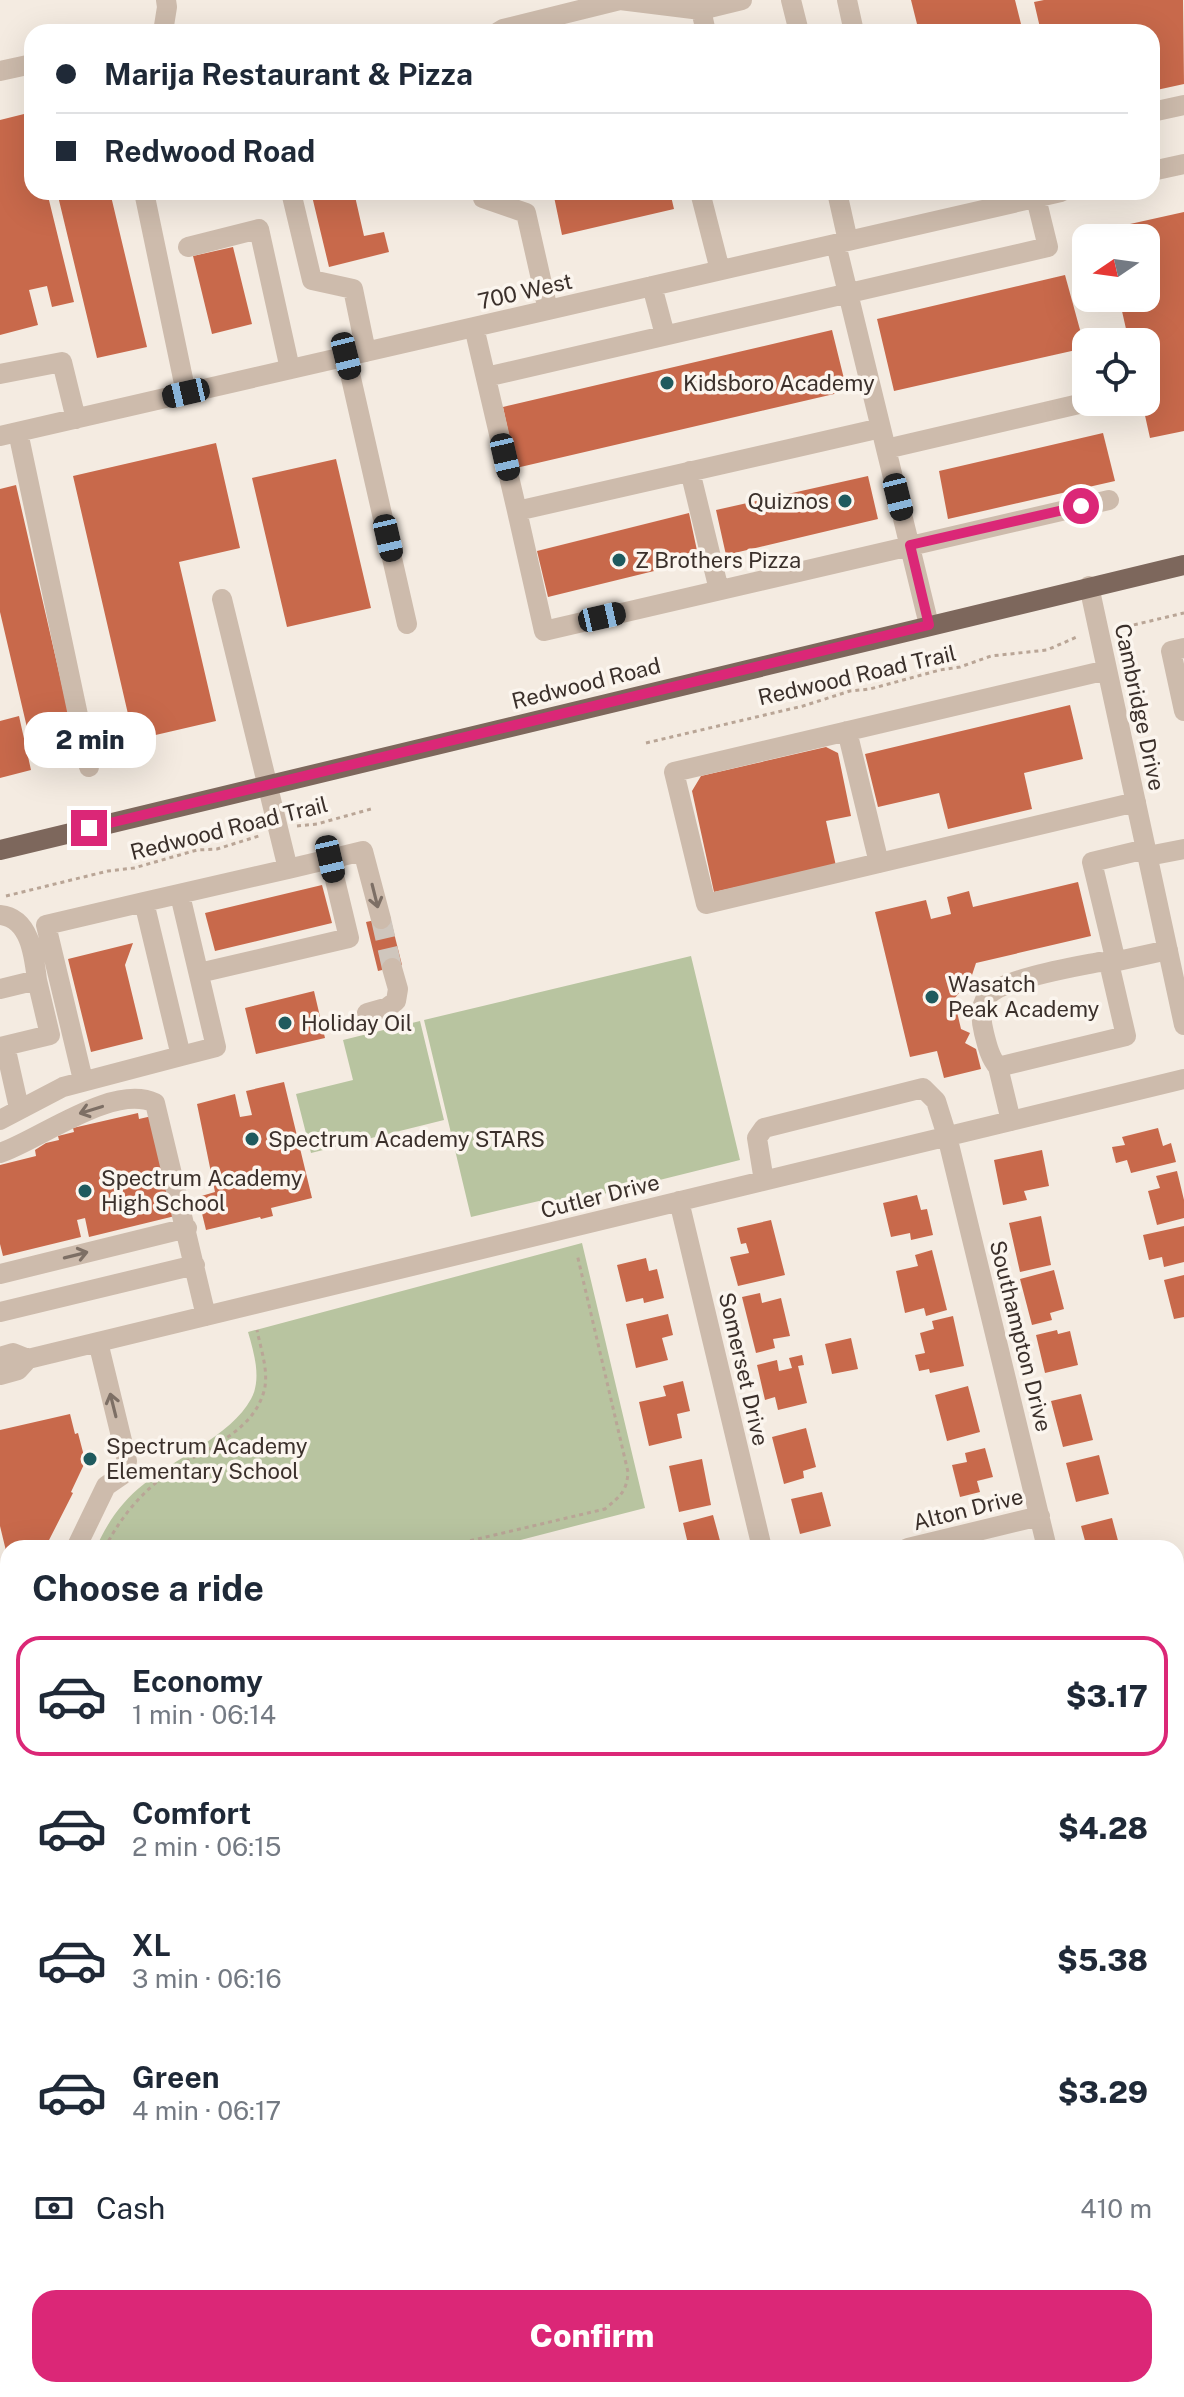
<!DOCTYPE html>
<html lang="en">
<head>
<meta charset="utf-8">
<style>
	body { margin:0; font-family:"Public Sans",sans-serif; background:#f6f6f7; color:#1f2937; height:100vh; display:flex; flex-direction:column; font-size:30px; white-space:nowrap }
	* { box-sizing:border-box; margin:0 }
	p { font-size:26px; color:#747a83 }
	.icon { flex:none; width:44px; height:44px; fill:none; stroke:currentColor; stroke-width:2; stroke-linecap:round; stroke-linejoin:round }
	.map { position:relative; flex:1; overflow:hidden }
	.side { position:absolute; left:0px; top:1540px; width:1184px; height:858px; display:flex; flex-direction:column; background:#fff; border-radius:24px 24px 0 0; box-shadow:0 8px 32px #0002 }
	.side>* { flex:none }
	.banner { position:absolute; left:24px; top:24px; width:1136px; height:176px; border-radius:24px; box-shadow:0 8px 32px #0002; display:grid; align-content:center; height:176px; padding:0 32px; background:#fff }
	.needle { width:52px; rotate:257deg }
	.tools { position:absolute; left:1072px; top:224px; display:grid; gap:16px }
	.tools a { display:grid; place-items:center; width:88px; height:88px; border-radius:16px; background:#fff; box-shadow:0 8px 32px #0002; font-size:40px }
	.end { position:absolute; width:36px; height:36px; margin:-18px; border:10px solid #db2777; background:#fff; box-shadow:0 0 0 4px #fff }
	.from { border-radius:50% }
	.bubble { position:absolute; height:56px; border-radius:24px; background:#fff; box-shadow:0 8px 32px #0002; font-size:26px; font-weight:800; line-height:56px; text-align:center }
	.car { position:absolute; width:24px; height:48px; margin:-24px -12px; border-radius:10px; box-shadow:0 0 6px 2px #0007; background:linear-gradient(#222 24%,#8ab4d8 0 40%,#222 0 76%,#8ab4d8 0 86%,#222 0) }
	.banner b { display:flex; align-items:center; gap:28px; height:76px; font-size:30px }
	.banner b+b { border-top:2px solid #e0e1e3 }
	.banner i { width:20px; height:20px; background:#1f2937 }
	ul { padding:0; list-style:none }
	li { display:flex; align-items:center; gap:24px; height:120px; margin:0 16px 12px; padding:0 16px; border:4px solid transparent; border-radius:24px }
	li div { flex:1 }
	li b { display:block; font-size:30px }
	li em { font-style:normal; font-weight:800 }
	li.on { border-color:#db2777 }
	li>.icon { width:72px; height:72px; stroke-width:1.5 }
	h2 { padding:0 32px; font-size:36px; line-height:96px }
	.pay { display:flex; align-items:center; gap:20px; height:88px; padding:0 32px; font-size:30px }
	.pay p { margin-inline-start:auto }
	.action { display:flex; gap:16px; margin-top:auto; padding:16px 32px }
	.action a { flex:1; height:92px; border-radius:24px; background:#db2777; color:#fff; font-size:32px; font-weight:800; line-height:92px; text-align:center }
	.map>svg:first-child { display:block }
	.green { fill:#b8c4a0 }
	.building { fill:#c8694b }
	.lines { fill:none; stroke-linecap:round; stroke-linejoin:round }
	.minor-tunnel { stroke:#cfc6bd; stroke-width:20; stroke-dasharray:20 10; stroke-linecap:butt }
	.path { stroke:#b9a596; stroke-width:3; stroke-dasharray:4 4; stroke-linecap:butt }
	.minor { stroke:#cdbbac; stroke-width:20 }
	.major { stroke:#7d675c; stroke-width:20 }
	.oneway { stroke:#7d6f65 }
	.route { stroke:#db2777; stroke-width:10 }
	.poi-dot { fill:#1f5a5e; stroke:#fbf5ee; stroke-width:3 }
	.labels { text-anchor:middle; stroke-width:7; stroke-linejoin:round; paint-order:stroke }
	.street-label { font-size:22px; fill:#3b302b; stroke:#fbf5ee }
	.poi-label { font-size:22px; fill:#3b302b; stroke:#fbf5ee; text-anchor:start }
</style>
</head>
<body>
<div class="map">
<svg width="1184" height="2397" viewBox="0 0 1184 2397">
	<rect width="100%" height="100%" fill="#f4ebe1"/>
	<path class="green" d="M691 956 740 1160 563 1204 539 1201 471 1217 424 1020Z
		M420 1021 444 1120 311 1153 296 1094 353 1080 343 1040Z
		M582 1243 645 1508 489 1548H96C107 1523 122 1501 144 1484 175 1458 231 1436 251 1399 262 1379 254 1353 248 1332Z
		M306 2390H661L667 2397H313Z
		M707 2390H854L861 2397H700Z"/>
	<path class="building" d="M911 0H1015L1023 32H919Z
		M1044 0H1183L1184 84 1152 91V32H1041L1034 2Z
		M28 113 32 129V192H47L74 302 52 307 47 286 29 290 38 325 0 335V120Z
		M57 192H110L147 347 97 358Z
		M311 192H354L364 236 384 232 389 252 329 267Z
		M553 192H670L674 209 562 235Z
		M1184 212V431L1150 438 1142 402H1146V342H1129L1119 298H1146V238H1095L1094 232Z
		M233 247 252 324 212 334 193 256Z
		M1065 275 1085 348 894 391 877 319Z
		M832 330 847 391 516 468 503 407Z
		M1103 433 1115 481 948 519 939 471Z
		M216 443 240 548 179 562 216 721 134 740 73 476Z
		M336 459 371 608 287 627 252 478Z
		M868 476 878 519 726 555 716 510Z
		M16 485 73 733 55 736 56 743 32 749 0 612V489Z
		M689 513 699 560 548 597 537 551Z
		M1070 705 1083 759 1024 773 1032 809 948 829 939 793 878 807 865 754Z
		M19 716 31 770 0 778V721Z
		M826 747 838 753 851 816 826 821 836 866 714 892 692 791 701 776Z
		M1078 882 1091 936 976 963 971 978 981 985 973 995 964 987 954 999 961 1029 970 1033 965 1043 976 1049 981 1069 944 1078 937 1051 910 1057 875 912 926 900 931 919 951 914 947 897 969 891 973 907Z
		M322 885 332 923 215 951 205 913Z
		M390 917 402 965 378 971 366 922Z
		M133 943 125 965 143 1039 91 1052 68 959Z
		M314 991 325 1038 256 1054 245 1008Z
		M284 1082 312 1198 271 1208 273 1216 261 1219 260 1217 206 1230 198 1197 215 1192 197 1104 235 1094 240 1117 252 1115 246 1091Z
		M138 1113 139 1119 152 1116 175 1216 89 1237 85 1218 77 1220 81 1237 3 1256 0 1244V1165L36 1156 35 1150 46 1143 59 1140 58 1136 74 1132 73 1128Z
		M1158 1128 1163 1146 1171 1143 1176 1162 1131 1173 1127 1160 1116 1163 1112 1147 1125 1145 1122 1137Z
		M1042 1150 1049 1186 1024 1191 1027 1200 1003 1205 994 1160Z
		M1177 1171 1184 1200V1218L1157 1225 1148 1191 1160 1188 1156 1176Z
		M917 1195 921 1210 927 1209 933 1235 911 1240 910 1233 891 1237 883 1203Z
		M1041 1216 1051 1265 1020 1272 1009 1223Z
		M771 1220 785 1275 738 1286 730 1257 749 1253 746 1243 741 1244 737 1228Z
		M1184 1226V1262L1164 1267 1162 1257 1149 1260 1143 1235Z
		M932 1250 947 1310 926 1316 924 1308 905 1313 896 1271 918 1266 915 1255Z
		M646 1258 649 1271 657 1269 664 1298 644 1303 643 1298 626 1302 617 1265Z
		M1054 1270 1064 1309 1050 1313 1052 1320 1032 1325 1020 1279Z
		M1184 1275V1317L1174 1319 1164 1280Z
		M760 1293 762 1303 781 1298 790 1336 773 1339 775 1348 756 1353 742 1297Z
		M668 1314 673 1335 662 1338 668 1360 636 1368 626 1324Z
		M953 1316 964 1366 930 1373 929 1369 919 1371 915 1355 925 1353 920 1333 934 1329 932 1321Z
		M1057 1330 1058 1334 1070 1331 1078 1365 1045 1373 1036 1335Z
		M851 1338 858 1369 832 1374 825 1344Z
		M802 1355 804 1365 798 1366 807 1403 778 1410 775 1397 765 1400 757 1365 777 1360 779 1371 792 1368 789 1358Z
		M683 1381 690 1411 677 1414 682 1438 649 1446 639 1402 666 1396 663 1386Z
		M968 1386 980 1432 947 1441 935 1395Z
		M1081 1394 1093 1440 1063 1447 1051 1401Z
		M70 1414 75 1434 78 1433 84 1456 87 1458 71 1492 73 1493 46 1546 8 1548 7 1555 0 1526V1430Z
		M806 1428 816 1467 803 1471 804 1478 784 1484 772 1437Z
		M985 1448 993 1477 977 1481 980 1492 960 1497 952 1465 967 1462 965 1453Z
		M1099 1455 1109 1494 1076 1502 1066 1463Z
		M702 1459 711 1505 679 1512 669 1466Z
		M822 1492 831 1526 800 1534 791 1499Z
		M713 1515 722 1548H689L683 1523Z
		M1112 1518 1120 1548H1087L1081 1526Z
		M8 1764V1840L0 1841V1765Z
		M1184 1831V1873L1176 1875V1833Z
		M1176 1881H1184V1931L1176 1932Z
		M1176 1952H1184V2003H1176Z
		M2 1954 8 1986 0 1988V1955Z
		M1176 2010H1184V2060H1176Z
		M1176 2071H1184V2120H1176Z
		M0 2209 4 2220 8 2219V2240L0 2242Z
		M8 2252V2294L0 2296V2254Z
		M8 2299V2340L0 2342V2301Z
		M254 2390H288V2397H255Z"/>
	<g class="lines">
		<path class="minor-tunnel" d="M381 919 392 968"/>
		<path class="path" d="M1118 626H1129L1184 613
			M646 743 803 706 850 691 870 689 940 670 960 667 991 656 1047 650 1079 636
			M297 826 317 824 371 809
			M6 896 108 871 134 868 197 850 217 849 262 835
			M105 1548C117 1523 136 1499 158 1481 190 1453 246 1440 262 1397 271 1376 261 1351 257 1330
			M439 1548 605 1509C619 1497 627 1492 628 1472L577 1254
			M324 2390 329 2397
			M834 2390 841 2397
			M223 2394 228 2390
			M621 2397 623 2390"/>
		<path class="minor" d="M791 0 799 32
			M847 0 854 32
			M701 10 742 0
			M163 32 167 7 166 0
			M498 32 503 29 620 0 701 10 706 32
			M0 71 32 64
			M1152 112 1184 105
			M1152 171 1184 164
			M144 192 186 393
			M291 192 312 280 353 289 366 352
			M482 192 483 198 526 213 548 310
			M700 192 720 270
			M837 192 848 241
			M836 244 929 625
			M188 247 259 229 290 369
			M652 286 665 335
			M474 327 517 511
			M346 356 407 624
			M0 374 62 362 76 419
			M486 377 1048 247 1036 198
			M881 428 517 511 544 631 1109 500
			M18 432 89 767
			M0 436 1061 192
			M886 449 1079 404
			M690 471 719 590
			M1089 586 1184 1025
			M1184 648 1171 651 1184 711
			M1107 670 674 772 706 904 1136 802
			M847 731 879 863
			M1148 856 1184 849
			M330 859 363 851 381 919
			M180 895 216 1047 181 1056
			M144 902 288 869
			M0 915C30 918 34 955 37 980
			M1116 962 1092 862 1146 849
			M199 973 349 938 330 859 288 869 222 599
			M0 989 37 980 50 1035 0 1047
			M367 1013 388 1007 396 1001 398 989 392 968
			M5 1046 19 1108
			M998 1067C990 1058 987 1045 984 1033 981 1021 979 1007 987 997 1000 979 1075 967 1099 962L1109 963
			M0 1120 63 1087 181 1056 144 902 46 925 83 1080
			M1011 1121 998 1067 1126 1036 1109 963 1168 950
			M0 1153C39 1140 113 1083 155 1103L206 1316
			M764 1181 757 1138 764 1128 923 1088 936 1101 947 1136 1047 1548
			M679 1201 762 1548
			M0 1274 187 1228
			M0 1312 195 1265
			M0 1357 13 1353 28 1359 1184 1079
			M0 1375 18 1370 28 1359
			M76 1548 106 1486 122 1475 127 1461 98 1342
			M908 1548 1040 1516
			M0 1606 8 1604
			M0 1709 8 1707
			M0 1890 8 1888
			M0 2062 8 2060
			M1176 2151H1184
			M1176 2366H1184
			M86 2390 88 2397
			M679 2397 686 2390
			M1043 2397 1063 2390"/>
		<path class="major" d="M0 850 1184 565"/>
	</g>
	<defs><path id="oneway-shaft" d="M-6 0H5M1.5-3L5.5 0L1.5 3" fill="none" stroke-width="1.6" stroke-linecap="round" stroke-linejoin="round" transform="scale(2)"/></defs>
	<g class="oneway">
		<use href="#oneway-shaft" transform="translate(375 896) rotate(76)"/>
		<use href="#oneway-shaft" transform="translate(91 1110) rotate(163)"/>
		<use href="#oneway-shaft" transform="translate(76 1255) rotate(-14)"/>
		<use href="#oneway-shaft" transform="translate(113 1405) rotate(-104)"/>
	</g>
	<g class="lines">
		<path class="route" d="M89 828 929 625 910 545 1081 506"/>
	</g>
	<g class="poi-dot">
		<circle cx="667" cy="383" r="8"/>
		<circle cx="845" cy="501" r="8"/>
		<circle cx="619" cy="560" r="8"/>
		<circle cx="932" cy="997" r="8"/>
		<circle cx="285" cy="1023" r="8"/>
		<circle cx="252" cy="1139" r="8"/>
		<circle cx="85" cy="1191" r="8"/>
		<circle cx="90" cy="1459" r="8"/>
	</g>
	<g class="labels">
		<g class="street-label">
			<text transform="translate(525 291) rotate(-13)" y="8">700 West</text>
			<text transform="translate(857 675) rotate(-13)" y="8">Redwood Road Trail</text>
			<text transform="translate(586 683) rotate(-14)" y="8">Redwood Road</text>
			<text transform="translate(1140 707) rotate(78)" y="8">Cambridge Drive</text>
			<text transform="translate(229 828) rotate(-14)" y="8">Redwood Road Trail</text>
			<text transform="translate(600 1196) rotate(-14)" y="8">Cutler Drive</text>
			<text transform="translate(1021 1336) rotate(76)" y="8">Southampton Drive</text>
			<text transform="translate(744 1369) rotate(77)" y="8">Somerset Drive</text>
			<text transform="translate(968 1509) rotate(-14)" y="8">Alton Drive</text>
		</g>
		<g class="poi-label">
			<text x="683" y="391">Kidsboro Academy</text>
			<text x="829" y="509" text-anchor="end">Quiznos</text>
			<text x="635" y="568">Z Brothers Pizza</text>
			<text x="948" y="992">Wasatch<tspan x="948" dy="25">Peak Academy</tspan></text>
			<text x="301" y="1031">Holiday Oil</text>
			<text x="268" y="1147">Spectrum Academy STARS</text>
			<text x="101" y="1186">Spectrum Academy<tspan x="101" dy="25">High School</tspan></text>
			<text x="106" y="1454">Spectrum Academy<tspan x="106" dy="25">Elementary School</tspan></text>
		</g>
	</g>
</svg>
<div class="tools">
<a><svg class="needle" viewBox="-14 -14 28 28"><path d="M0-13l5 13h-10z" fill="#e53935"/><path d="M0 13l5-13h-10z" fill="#747a83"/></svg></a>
<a><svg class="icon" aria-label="locate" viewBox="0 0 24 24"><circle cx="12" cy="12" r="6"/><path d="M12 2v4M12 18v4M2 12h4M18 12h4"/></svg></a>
</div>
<i class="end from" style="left:1081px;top:506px"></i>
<i class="end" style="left:89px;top:828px"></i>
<div class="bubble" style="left:24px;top:712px;width:132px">2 min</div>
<i class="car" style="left:346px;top:356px;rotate:166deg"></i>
<i class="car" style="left:186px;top:393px;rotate:257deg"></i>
<i class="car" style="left:505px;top:457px;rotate:167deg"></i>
<i class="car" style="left:898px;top:497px;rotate:166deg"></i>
<i class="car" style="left:388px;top:538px;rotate:167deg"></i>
<i class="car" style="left:602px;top:617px;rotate:77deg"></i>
<i class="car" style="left:330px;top:859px;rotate:167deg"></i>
<div class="banner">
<b><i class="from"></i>Marija Restaurant &amp; Pizza</b>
<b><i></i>Redwood Road</b>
</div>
<section class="side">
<h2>Choose a ride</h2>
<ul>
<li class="on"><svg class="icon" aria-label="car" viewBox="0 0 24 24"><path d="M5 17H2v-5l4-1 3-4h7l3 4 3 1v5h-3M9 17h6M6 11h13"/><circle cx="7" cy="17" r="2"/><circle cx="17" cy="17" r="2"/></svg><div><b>Economy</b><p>1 min · 06:14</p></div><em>$3.17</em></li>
<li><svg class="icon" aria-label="car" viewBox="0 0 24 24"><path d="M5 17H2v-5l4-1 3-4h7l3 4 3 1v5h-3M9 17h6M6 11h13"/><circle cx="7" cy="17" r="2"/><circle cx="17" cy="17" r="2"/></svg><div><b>Comfort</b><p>2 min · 06:15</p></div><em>$4.28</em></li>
<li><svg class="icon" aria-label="car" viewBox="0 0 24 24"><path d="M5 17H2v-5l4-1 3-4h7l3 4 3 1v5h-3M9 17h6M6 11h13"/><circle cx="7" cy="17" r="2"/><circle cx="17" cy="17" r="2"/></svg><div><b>XL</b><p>3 min · 06:16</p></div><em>$5.38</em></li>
<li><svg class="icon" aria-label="car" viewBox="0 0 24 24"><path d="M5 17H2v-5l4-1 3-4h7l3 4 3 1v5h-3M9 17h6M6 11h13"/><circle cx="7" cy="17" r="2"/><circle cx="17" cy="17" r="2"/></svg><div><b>Green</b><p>4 min · 06:17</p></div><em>$3.29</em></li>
</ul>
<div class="pay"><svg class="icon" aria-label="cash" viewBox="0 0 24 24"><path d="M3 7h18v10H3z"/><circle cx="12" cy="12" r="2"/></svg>Cash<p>410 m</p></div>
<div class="action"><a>Confirm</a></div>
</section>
</div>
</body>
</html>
